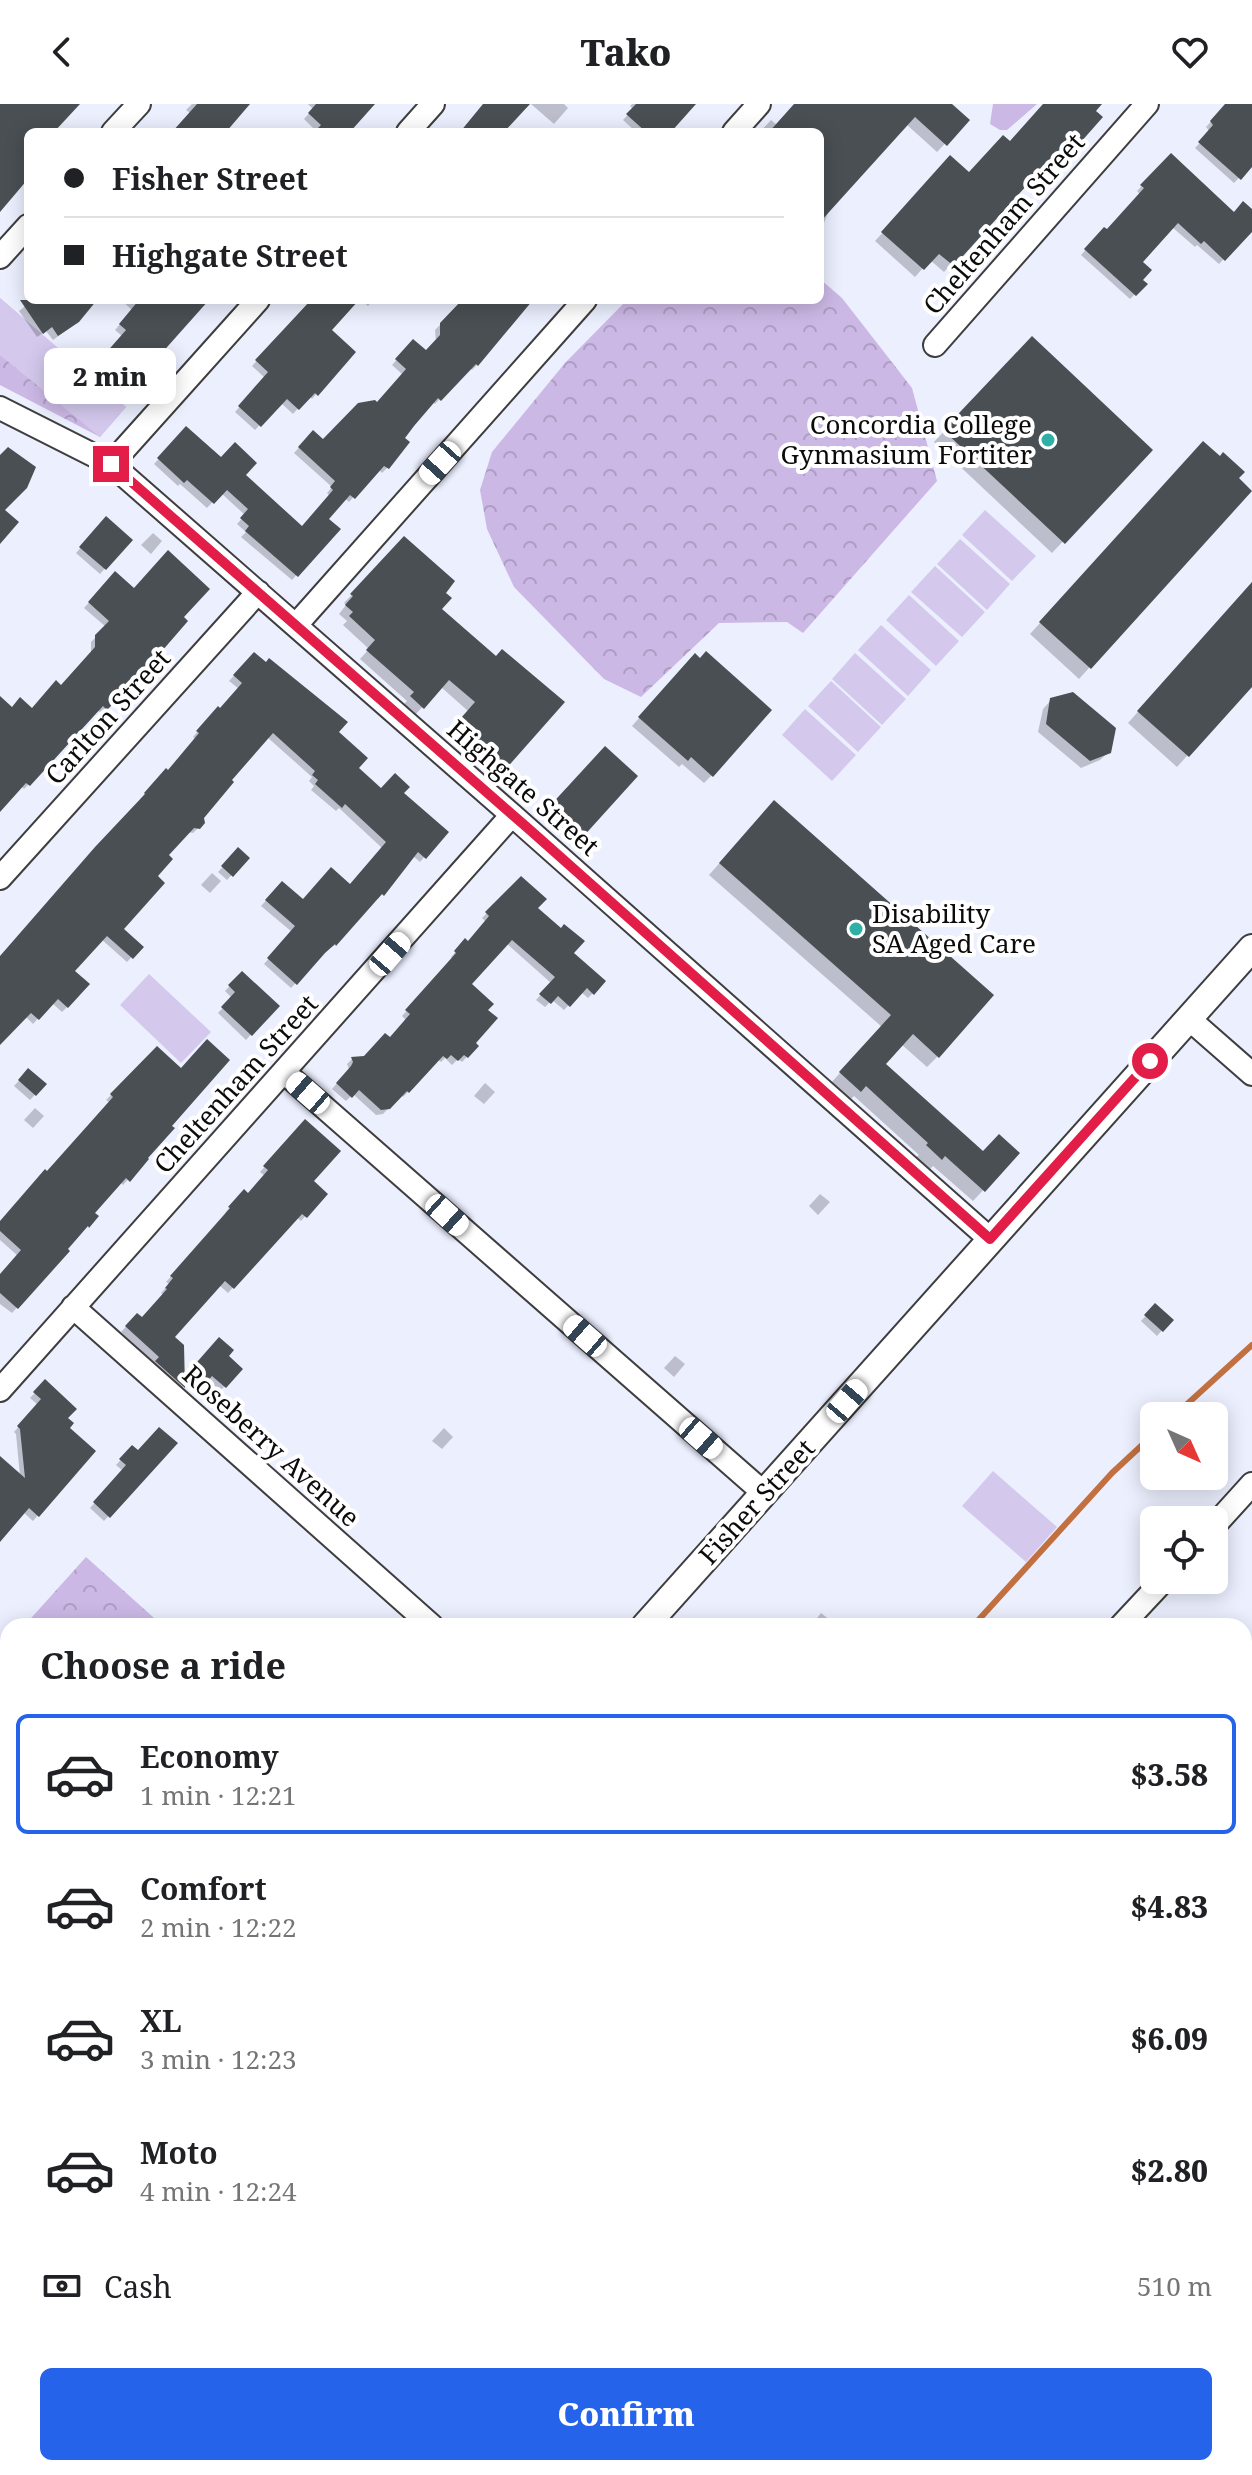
<!DOCTYPE html>
<html lang="en">
<head>
<meta charset="utf-8">
<style>
	body { margin:0; font-family:"Noto Serif",serif; background:#f6f6f6; color:#202124; height:100vh; display:flex; flex-direction:column; font-size:30px; white-space:nowrap }
	* { box-sizing:border-box; margin:0 }
	p { font-size:26px; color:#757577 }
	.icon { flex:none; width:44px; height:44px; fill:none; stroke:currentColor; stroke-width:2; stroke-linecap:round; stroke-linejoin:round }
	.map { position:relative; flex:1; overflow:hidden }
	.drawer { position:absolute; left:0px; top:1514px; width:1252px; height:858px; display:flex; flex-direction:column; background:#fff; border-radius:24px 24px 0 0; box-shadow:0 4px 20px #0003 }
	.drawer>* { flex:none }
	.top-card { position:absolute; left:24px; top:24px; width:800px; height:176px; border-radius:12px; box-shadow:0 4px 20px #0003; display:grid; align-content:center; height:176px; padding:0 40px; background:#fff }
	.needle { width:52px; rotate:135deg }
	.fabs { position:absolute; left:1140px; top:1298px; display:grid; gap:16px }
	.fabs a { display:grid; place-items:center; width:88px; height:88px; border-radius:12px; background:#fff; box-shadow:0 4px 20px #0003; font-size:40px }
	.end { position:absolute; width:36px; height:36px; margin:-18px; border:10px solid #e11d48; background:#fff; box-shadow:0 0 0 4px #fff }
	.from { border-radius:50% }
	.bubble { position:absolute; height:56px; border-radius:12px; background:#fff; box-shadow:0 4px 20px #0003; font-size:26px; font-weight:800; line-height:56px; text-align:center }
	.car { position:absolute; width:24px; height:48px; margin:-24px -12px; border-radius:10px; box-shadow:0 0 6px 2px #0007; background:linear-gradient(#fff 24%,#345 0 40%,#fff 0 76%,#345 0 86%,#fff 0) }
	.top-card b { display:flex; align-items:center; gap:28px; height:76px; font-size:30px }
	.top-card b+b { border-top:2px solid #e0e0e0 }
	.top-card i { width:20px; height:20px; background:#202124 }
	ul { padding:0; list-style:none }
	li { display:flex; align-items:center; gap:24px; height:120px; margin:0 16px 12px; padding:0 24px; border:4px solid transparent; border-radius:12px }
	li div { flex:1 }
	li b { display:block; font-size:30px }
	li em { font-style:normal; font-weight:800 }
	li.on { border-color:#2563eb }
	li>.icon { width:72px; height:72px; stroke-width:1.5 }
	h2 { padding:0 40px; font-size:36px; line-height:96px }
	.pay { display:flex; align-items:center; gap:20px; height:88px; padding:0 40px; font-size:30px }
	.pay p { margin-inline-start:auto }
	.action { display:flex; gap:16px; margin-top:auto; padding:16px 40px }
	.action a { flex:1; height:92px; border-radius:12px; background:#2563eb; color:#fff; font-size:32px; font-weight:800; line-height:92px; text-align:center }
	header { display:flex; justify-content:space-between; align-items:center; height:104px; padding:0 40px; background:#fff; font-size:36px; font-weight:800 }
	.map>svg:first-child { display:block }
	.grass { fill:#ccb8e5 }
	.park { fill:url(#park-crowns) }
	.pitch { fill:#d4c9ed }
	.shadow { fill:#0003 }
	.lines { fill:none; stroke-linecap:round; stroke-linejoin:round }
	.stream { stroke:#c27040; stroke-width:6 }
	.building { fill:#494f53 }
	.service-casing { stroke:#3e3e3e; stroke-width:15 }
	.minor-casing { stroke:#3e3e3e; stroke-width:26 }
	.tertiary-casing { stroke:#3e3e3e; stroke-width:30 }
	.primary-casing { stroke:#1c1c1c; stroke-width:38 }
	.service { stroke:#fff; stroke-width:11 }
	.minor { stroke:#fff; stroke-width:22 }
	.tertiary { stroke:#fff; stroke-width:26 }
	.primary { stroke:#6b8fee; stroke-width:34 }
	.route { stroke:#e11d48; stroke-width:10 }
	.poi-dot { fill:#2eb0a6; stroke:#fff; stroke-width:3 }
	.labels { text-anchor:middle; stroke-width:8; stroke-linejoin:round; paint-order:stroke }
	.street-label { font-size:26px; fill:#0b0b0b; stroke:#fff }
	.poi-label { font-size:26px; fill:#0b0b0b; stroke:#fff; text-anchor:end }
</style>
</head>
<body>
<header><svg class="icon" aria-label="back" viewBox="0 0 24 24"><path d="M15 5l-7 7 7 7"/></svg>Tako<svg class="icon" aria-label="heart" viewBox="0 0 24 24"><path d="M12 20l-8-8c-3-5 5-10 8-4 3-6 11-1 8 4z"/></svg></header>
<div class="map">
<svg width="1252" height="2371" viewBox="0 0 1252 2371">
	<defs>
		<pattern id="park-crowns" width="20" height="18" patternUnits="userSpaceOnUse" patternTransform="scale(2)"><rect width="20" height="18" fill="#ccb8e5"/><path d="M2 6a3 3 0 1 1 6 0M12 15a3 3 0 1 1 6 0" fill="none" stroke="#ae9dc3"/></pattern>
	</defs>
	<rect width="100%" height="100%" fill="#ebeffe"/>
	<path class="grass" d="M993 0H1037L1007 26H1000L990 20Z"/>
	<path class="park" d="M820 175 842 194 912 284 937 377 803 529 787 518 719 519 641 593 604 575 514 483 487 425 480 386 492 348 565 259 627 196H820Z
		M0 194 126 303 100 333 0 281Z
		M86 1453 163 1522H24Z
		M8 1540V1880L0 1872V1549Z"/>
	<path class="pitch" d="M0 194 126 303 100 333 0 251Z
		M985 406 1036 452 1012 477 962 431Z
		M960 435 1010 480 987 506 937 460Z
		M935 462 985 508 962 533 911 488Z
		M909 491 959 537 936 562 886 516Z
		M881 521 931 566 908 592 858 546Z
		M855 549 906 595 882 621 832 575Z
		M831 577 881 623 858 648 808 602Z
		M805 605 856 651 832 677 782 631Z
		M149 870 211 928 181 959 120 901Z
		M993 1367 1057 1423 1026 1458 962 1402Z"/>
	<path class="shadow" d="M192 0H247L223 28H174L190 9 186 6Z
		M308 0H373L349 28H317L304 15 313 5Z
		M531 0H564L568 4 554 20Z
		M632 0H694L668 28H636L623 16 633 5 630 2Z
		M795 0H950L967 16 937 48 906 20 830 104 820 129V28H760L771 16 777 21Z
		M1044 0H1099L1063 54 1055 62 1048 55 944 168 930 156 915 173 875 137 943 62 969 71 1010 40Z
		M1227 0H1252V60L1234 79 1195 44 1210 28 1206 23Z
		M1171 51 1234 110 1252 107V125L1219 160 1197 141 1195 143 1172 123 1140 158V176L1145 180 1130 195 1081 151 1104 125 1107 127 1140 90 1137 87Z
		M33 196H95L71 223 53 236 46 227 37 233 19 207Z
		M121 196H206L154 254 150 252 134 270 138 274 115 299 86 273 122 232 115 226 132 206Z
		M311 196H356L329 226 335 269 312 295 309 292 293 310 281 299 255 326 235 308 265 274 252 262Z
		M361 196H373L368 202Z
		M465 196H531L477 261 472 266 470 264 435 300 432 298 403 334 407 338 387 364 382 369 378 365 349 398 344 394 327 415 338 425 292 476 241 433 246 428 237 420 245 411 221 389 207 404 180 380 178 382 154 360 186 325 243 371 302 424 330 392 327 389 332 383 294 349 313 328 323 337 376 300 403 271 392 261 413 237 426 249 436 238 435 226Z
		M1021 245 1150 346 1052 449 934 338Z
		M1192 351 1237 374 1250 386 1079 575 1030 530Z
		M106 415 130 436 100 470 76 449Z
		M153 429 162 437 151 450 141 441Z
		M404 435 443 489 440 505 503 665 495 673 447 631 468 607 441 583 415 611 403 601 407 597 360 555 369 545 343 521 347 517 339 510 346 501 344 499Z
		M115 470 106 605 101 609 97 606 28 681 24 685 21 682 0 705V598L11 605 32 606 61 583 91 550V538L106 523 84 504Z
		M1252 479V580L1177 663 1128 619Z
		M254 550 336 628 356 664 381 687 402 689 446 728 420 758 413 752 382 790 378 795 376 794 335 841 323 849 291 884 264 860 292 828 261 802 282 779 302 798 349 782 382 744 339 704 336 707 311 686 314 682 309 677 312 673 267 633 201 713 198 724 193 729 187 728 166 751 121 825 141 843 127 858 101 835 72 867 87 880 67 903 62 908 52 899 33 920 25 912 0 939V854L142 696 140 695 166 667 167 668 196 635 193 633 213 610 220 607 239 585 229 577Z
		M687 560 712 671 704 679 682 660 679 663 632 622Z
		M1051 596 1109 648 1100 656 1081 664 1038 628 1043 605Z
		M597 652 580 733 572 741 541 713Z
		M763 710 938 952 927 963 901 940 883 960 982 1050 1018 1049 973 1097 933 1062 930 1065 916 1053 919 1051 854 992 849 997 830 980 882 923 709 771Z
		M238 746 247 754 227 776 218 768Z
		M212 769 221 777 210 789 201 781Z
		M521 775 535 805 572 849 604 878 588 894 581 888 564 906 552 896 545 903 536 896 551 879 506 839 469 881 485 906 473 939 477 942 462 958 458 955 452 961 445 954 441 958 437 955 408 988 403 993 401 991 383 1010 376 1011 353 990 346 997 332 985 349 965 347 960 352 955 365 954 389 936 406 916 402 912 453 855 451 853 461 842 468 839 486 818 482 814Z
		M242 869 277 902 246 936 218 909 232 894 225 887Z
		M157 945 169 1022 147 1055 123 1081 120 1078 65 1146 67 1148 12 1209 0 1200V1172L18 1152 0 1136V1119L110 999 106 996Z
		M28 967 44 981 30 996 14 982Z
		M485 979 495 988 484 1000 474 992Z
		M35 1004 44 1012 33 1024 24 1016Z
		M305 1018 311 1078 325 1090 301 1117 296 1113 228 1189 219 1181 172 1233 182 1241 183 1283 179 1288 152 1263 155 1259 121 1228 137 1211 142 1216 164 1191 161 1189 169 1180 166 1178 227 1110 225 1109 239 1093 248 1092 265 1072 260 1068Z
		M820 1090 830 1098 818 1111 809 1102Z
		M1155 1202 1171 1216 1157 1232 1141 1217Z
		M219 1235 226 1252 241 1265 220 1287 207 1276 199 1283 186 1272Z
		M675 1252 685 1260 674 1273 664 1264Z
		M45 1278 65 1314 67 1324 93 1347 33 1417 23 1408 0 1435V1366L20 1372 16 1330 14 1328 38 1301 30 1294Z
		M444 1324 453 1333 442 1345 432 1337Z
		M175 1340 104 1417 90 1404 123 1367 116 1361 132 1344 138 1349Z
		M821 1509 831 1517 826 1522H811Z
		M0 2015 8 2022V2082L0 2075Z
		M8 2118V2170L4 2166 0 2170V2127Z
		M1251 2310 1252 2358 1248 2363 1252 2366V2370L1219 2371 1211 2364H1244V2318Z
		M0 2333 8 2339V2364H28L22 2371H0Z
		M127 2364H132L140 2371H120Z
		M149 2364H176L169 2371H143Z
		M210 2364H341L338 2367 335 2364 329 2371H211Z
		M357 2364H431L425 2371H359Z"/>
	<g class="lines">
		<path class="stream" d="M1174 1312 1252 1241
			M973 1522 1112 1369 1154 1330
			M75 2371 81 2364"/>
	</g>
	<path class="building" d="M0 0H80L54 28H28V75L0 108Z
		M197 0H250L226 28H172Z
		M316 0H375L350 28H314L321 21 308 9Z
		M483 0H530L504 28H460Z
		M636 0H696L671 28H646L626 10Z
		M794 0H952L970 16 947 42 915 13 820 118V28H769Z
		M1043 0H1102L1096 7 1103 13 1065 56 1056 49 954 162 939 150 924 166 881 128 950 51 969 68 1003 31 1010 37Z
		M1225 0H1252V63L1241 76 1198 38 1213 21 1210 17Z
		M1171 49 1234 108 1243 97 1252 105V128L1225 157 1204 137 1201 140 1178 119 1143 158 1152 166 1143 176 1148 180 1136 192 1084 145 1104 123 1107 125 1144 84 1140 81Z
		M20 196H97L79 218 58 232 52 223 43 230Z
		M139 196H209L160 251 156 248 137 270 141 273 121 296 90 267 126 226 119 220Z
		M311 196H359L332 226 356 248 318 292 315 289 299 306 287 295 261 323 238 302 268 268 255 256Z
		M462 196H533L478 262 476 260 441 297 438 294 414 322 405 334 410 338 389 365 384 362 355 395 350 391 329 415 341 425 298 473 245 427 249 422 240 414 248 405 227 386 214 400 187 376 184 379 157 354 186 322 221 353 235 338 257 359 246 371 302 422 333 386 330 383 335 377 298 343 313 326 323 335 358 299 375 296 377 298 406 265 395 255 413 235 426 246 440 231V219Z
		M1032 232 1153 346 1065 440 943 326Z
		M1203 337 1220 352 1223 348 1245 368 1239 374 1252 387 1091 565 1039 518Z
		M8 343 36 363 27 384 5 406 19 418 0 440V351Z
		M106 412 133 436 106 466 79 443Z
		M404 432 455 477 446 489 452 494 442 505 496 552 502 545 565 598 504 667 454 622 475 598 449 576 424 605 410 592 414 588 366 546 375 536 349 512 353 508 345 501 353 492 350 490Z
		M168 446 210 485 184 513 188 517 136 577 107 606 103 602 30 682 26 679 0 708V592L12 603 20 593 32 604 56 576 61 581 95 543V531L109 517 88 498 115 467 134 484Z
		M1252 478V583L1189 653 1137 607Z
		M706 547 772 606 713 673 691 653 688 657 638 613 695 549 700 554Z
		M254 548 266 558 269 554 348 618 339 628 368 654 359 664 381 684 395 669 410 683 404 689 449 728 426 755 418 748 384 792 382 790 336 842 335 840 325 849 297 881 267 854 295 822 265 796 282 777 303 795 331 763 350 780 386 738 345 700 342 704 315 680 318 676 312 671 315 667 273 629 232 676 234 678 204 714 205 719 200 725 194 724 169 751 173 755 158 772 165 779 124 825 144 843 133 855 107 832 75 867 90 880 68 904 58 895 39 916 31 909 0 941V852L95 743 145 690 144 689 166 664 168 666 199 629 196 627 218 602 220 604 242 579 233 571Z
		M1073 588 1116 624 1111 649 1090 657 1046 620 1050 594Z
		M605 642 638 672 581 735 548 704Z
		M774 696 994 891 939 954 913 930 886 960 983 1047 999 1030 1020 1049 985 1088 945 1052 942 1056 926 1041 928 1039 866 982 861 988 839 968 891 911 719 759Z
		M238 743 250 754 233 773 221 762Z
		M521 772 547 795 538 804 561 824 564 820 585 837 574 849 606 877 594 891 587 884 570 903 558 892 551 900 539 890 555 873 512 836 472 880 494 900 488 906 498 914 476 939 479 942 468 954 464 951 458 957 451 951 447 955 443 952 409 989 407 987 390 1005 381 1006 359 986 352 994 336 979 351 962 353 958 351 953 364 952 385 929 390 933 410 910 405 906 456 849 454 847 465 834 468 837 489 812 485 808Z
		M242 867 280 902 252 932 221 903 235 888 228 881Z
		M207 935 230 956 172 1022 175 1024 148 1054 149 1055 130 1078 126 1074 95 1109 99 1112 89 1124 88 1122 68 1145 70 1147 18 1205 0 1189V1170L21 1146 0 1127V1117L45 1065 47 1067 113 993 110 990 157 942 181 964Z
		M28 964 47 980 36 992 18 976Z
		M305 1015 341 1047 314 1077 328 1090 307 1114 302 1110 234 1185 225 1177 175 1233 184 1241 185 1284 155 1257 159 1253 125 1222 137 1209 142 1213 167 1185 165 1184 173 1174 170 1172 230 1104 228 1103 244 1085 248 1089 268 1066 263 1062Z
		M1155 1199 1174 1216 1163 1228 1144 1211Z
		M219 1233 234 1246 229 1252 243 1265 226 1284 212 1272 205 1280 190 1266Z
		M45 1275 77 1305 68 1314 74 1319 70 1324 96 1347 39 1413 29 1404 0 1438V1352L25 1374 20 1325 17 1322 41 1295 33 1288Z
		M159 1323 178 1339 110 1414 93 1398 126 1361 119 1355 132 1341 138 1346Z"/>
	<g class="lines">
		<defs>
			<path id="service" d="M202 2371 208 2364
				M349 2371 355 2364"/>
			<path id="minor" d="M113 28 139 0
				M408 28 433 0
				M734 28 759 0
				M0 153 28 122
				M935 241 1147 0
				M0 304 111 360 512 711 990 1135
				M111 360 258 196
				M296 521 585 196
				M0 774 258 488
				M1188 914 1252 970
				M285 969 765 1390
				M73 1203 432 1522
				M0 1286 512 711
				M1214 1422 1252 1380
				M1121 1522 1164 1476
				M1250 1788 1252 1786
				M1244 1998 1252 2005
				M711 2371 718 2364"/>
			<path id="tertiary" d="M645 1522 1252 844
				M0 2248 8 2239
				M1244 2255 1252 2246
				M1139 2371 1146 2364"/>
			<path id="primary" d="M0 1914 8 1921
				M513 2364 521 2371"/>
		</defs>
		<use href="#service" class="service-casing"/>
		<use href="#minor" class="minor-casing"/>
		<use href="#tertiary" class="tertiary-casing"/>
		<use href="#primary" class="primary-casing"/>
		<use href="#service" class="service"/>
		<use href="#minor" class="minor"/>
		<use href="#tertiary" class="tertiary"/>
		<use href="#primary" class="primary"/>
	</g>
	<g class="lines">
		<path class="route" d="M111 360 530 726 990 1135 1150 957"/>
	</g>
	<g class="poi-dot">
		<circle cx="1048" cy="336" r="8"/>
		<circle cx="856" cy="825" r="8"/>
	</g>
	<g class="labels">
		<g class="street-label">
			<text transform="translate(1004 120) rotate(-49)" y="9">Cheltenham Street</text>
			<text transform="translate(108 613) rotate(-48)" y="9">Carlton Street</text>
			<text transform="translate(523 684) rotate(41)" y="9">Highgate Street</text>
			<text transform="translate(236 980) rotate(-48)" y="9">Cheltenham Street</text>
			<text transform="translate(271 1342) rotate(42)" y="9">Roseberry Avenue</text>
			<text transform="translate(757 1398) rotate(-48)" y="9">Fisher Street</text>
		</g>
		<g class="poi-label">
			<text x="1032" y="330">Concordia College<tspan x="1032" dy="30">Gynmasium Fortiter</tspan></text>
			<text x="872" y="819" text-anchor="start">Disability<tspan x="872" dy="30">SA Aged Care</tspan></text>
		</g>
	</g>
</svg>
<div class="fabs">
<a><svg class="needle" viewBox="-14 -14 28 28"><path d="M0-13l5 13h-10z" fill="#e53935"/><path d="M0 13l5-13h-10z" fill="#757577"/></svg></a>
<a><svg class="icon" aria-label="locate" viewBox="0 0 24 24"><circle cx="12" cy="12" r="6"/><path d="M12 2v4M12 18v4M2 12h4M18 12h4"/></svg></a>
</div>
<i class="end from" style="left:1150px;top:957px"></i>
<i class="end" style="left:111px;top:360px"></i>
<div class="bubble" style="left:44px;top:244px;width:132px">2 min</div>
<i class="car" style="left:440px;top:359px;rotate:222deg"></i>
<i class="car" style="left:390px;top:850px;rotate:41deg"></i>
<i class="car" style="left:308px;top:989px;rotate:311deg"></i>
<i class="car" style="left:447px;top:1111px;rotate:132deg"></i>
<i class="car" style="left:585px;top:1232px;rotate:311deg"></i>
<i class="car" style="left:847px;top:1297px;rotate:41deg"></i>
<i class="car" style="left:701px;top:1334px;rotate:131deg"></i>
<div class="top-card">
<b><i class="from"></i>Fisher Street</b>
<b><i></i>Highgate Street</b>
</div>
<section class="drawer">
<h2>Choose a ride</h2>
<ul>
<li class="on"><svg class="icon" aria-label="car" viewBox="0 0 24 24"><path d="M5 17H2v-5l4-1 3-4h7l3 4 3 1v5h-3M9 17h6M6 11h13"/><circle cx="7" cy="17" r="2"/><circle cx="17" cy="17" r="2"/></svg><div><b>Economy</b><p>1 min · 12:21</p></div><em>$3.58</em></li>
<li><svg class="icon" aria-label="car" viewBox="0 0 24 24"><path d="M5 17H2v-5l4-1 3-4h7l3 4 3 1v5h-3M9 17h6M6 11h13"/><circle cx="7" cy="17" r="2"/><circle cx="17" cy="17" r="2"/></svg><div><b>Comfort</b><p>2 min · 12:22</p></div><em>$4.83</em></li>
<li><svg class="icon" aria-label="car" viewBox="0 0 24 24"><path d="M5 17H2v-5l4-1 3-4h7l3 4 3 1v5h-3M9 17h6M6 11h13"/><circle cx="7" cy="17" r="2"/><circle cx="17" cy="17" r="2"/></svg><div><b>XL</b><p>3 min · 12:23</p></div><em>$6.09</em></li>
<li><svg class="icon" aria-label="car" viewBox="0 0 24 24"><path d="M5 17H2v-5l4-1 3-4h7l3 4 3 1v5h-3M9 17h6M6 11h13"/><circle cx="7" cy="17" r="2"/><circle cx="17" cy="17" r="2"/></svg><div><b>Moto</b><p>4 min · 12:24</p></div><em>$2.80</em></li>
</ul>
<div class="pay"><svg class="icon" aria-label="cash" viewBox="0 0 24 24"><path d="M3 7h18v10H3z"/><circle cx="12" cy="12" r="2"/></svg>Cash<p>510 m</p></div>
<div class="action"><a>Confirm</a></div>
</section>
</div>
</body>
</html>
